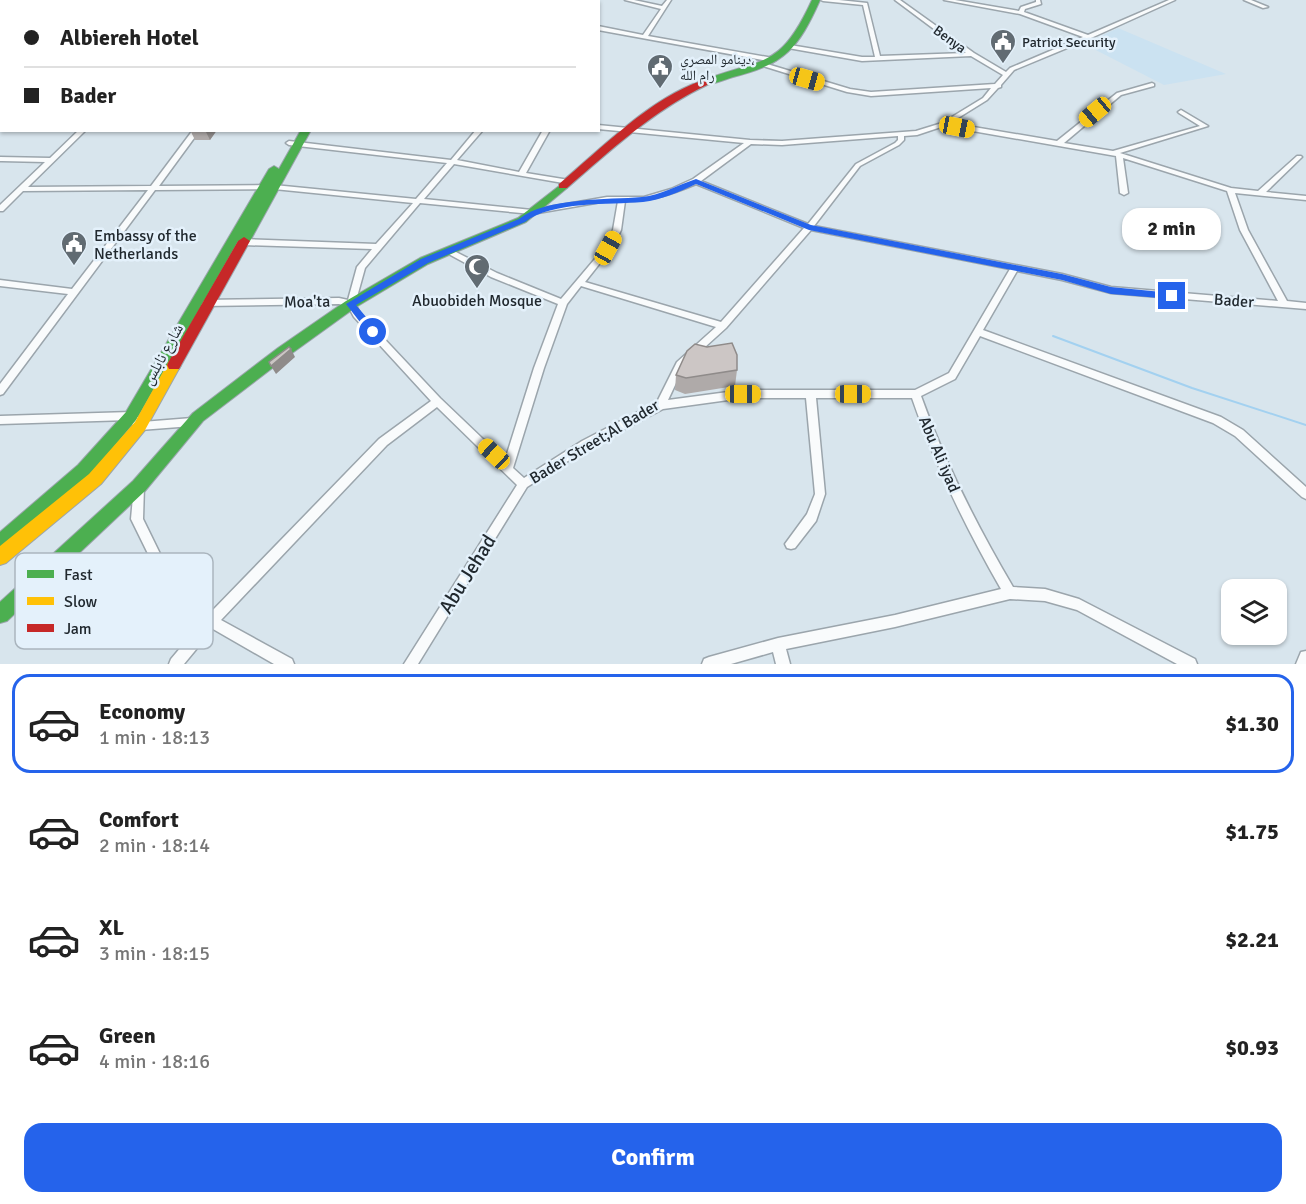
<!DOCTYPE html>
<html lang="en">
<head>
<meta charset="utf-8">
<style>
	body { margin:0; font-family:Signika,"Noto Naskh Arabic",sans-serif; background:#f6f6f6; color:#222; height:100vh; display:flex; flex-direction:column; font-size:22px; white-space:nowrap }
	* { box-sizing:border-box; margin:0 }
	p { font-size:20px; color:#767676 }
	.icon { flex:none; width:33px; height:33px; fill:none; stroke:currentColor; stroke-width:2; stroke-linecap:round; stroke-linejoin:round }
	.map { position:relative; height:664px; overflow:hidden }
	.side { display:flex; flex-direction:column; background:#fff; flex:1 }
	.side>* { flex:none }
	.banner { position:absolute; left:0px; top:0px; width:600px; height:132px; box-shadow:0 2px 4px #0004; display:grid; align-content:center; height:132px; padding:0 24px; background:#fff }
	.tools { position:absolute; left:1221px; top:579px; display:grid; gap:12px }
	.tools a { display:grid; place-items:center; width:66px; height:66px; border-radius:12px; background:#fff; box-shadow:0 2px 4px #0004; font-size:30px }
	.end { position:absolute; width:27px; height:27px; margin:-14px; border:8px solid #2563eb; background:#fff; box-shadow:0 0 0 3px #fff }
	.from { border-radius:50% }
	.bubble { position:absolute; height:42px; border-radius:18px; background:#fff; box-shadow:0 2px 4px #0004; font-size:20px; font-weight:800; line-height:42px; text-align:center }
	.car { position:absolute; width:18px; height:36px; margin:-18px -9px; border-radius:8px; box-shadow:0 0 4px 2px #0007; background:linear-gradient(#f5c518 24%,#345 0 40%,#f5c518 0 76%,#345 0 86%,#f5c518 0) }
	.banner b { display:flex; align-items:center; gap:21px; height:57px; font-size:22px }
	.banner b+b { border-top:2px solid #e0e0e0 }
	.banner i { width:15px; height:15px; background:#222 }
	ul { padding:10px 0 0; list-style:none }
	li { display:flex; align-items:center; gap:18px; height:99px; margin:0 12px 9px; padding:0 12px; border:3px solid transparent; border-radius:18px }
	li div { flex:1 }
	li b { display:block; font-size:22px }
	li em { font-style:normal; font-weight:800 }
	li.current { border-color:#2563eb }
	li>.icon { width:54px; height:54px; stroke-width:1.5 }
	.button { display:flex; gap:12px; margin-top:auto; padding:12px 24px }
	.button a { flex:1; height:69px; border-radius:18px; background:#2563eb; color:#fff; font-size:24px; font-weight:800; line-height:69px; text-align:center }
	.map>svg:first-child { display:block }
	.built { fill:#cbe2f1 }
	.lines { fill:none; stroke-linecap:round; stroke-linejoin:round }
	.stream { stroke:#a3d1f0; stroke-width:2 }
	.street-casing { stroke:#9ba5ac; stroke-width:3 }
	.fast-casing { stroke:#9ba5ac; stroke-width:2 }
	.slow-casing { stroke:#9ba5ac; stroke-width:2 }
	.jam-casing { stroke:#9ba5ac; stroke-width:2 }
	.street { fill:#f9fbfc; fill-rule:evenodd }
	.fast { fill:#4caf50; fill-rule:evenodd }
	.slow { fill:#ffc107; fill-rule:evenodd }
	.jam { fill:#c62828; fill-rule:evenodd }
	.wall { fill:#afaaa9 }
	.shaded-wall { fill:#8f8b8a }
	.building { fill:#ccc6c5; stroke:#8f8b8a; stroke-width:1.5 }
	.route { fill:#2563eb }
	.labels { text-anchor:middle; stroke-width:5; stroke-linejoin:round; paint-order:stroke }
	.far-street-label { font-size:14px; fill:#21292f; stroke:#e4f1fb }
	.far-poi-label { font-size:14px; fill:#21292f; stroke:#e4f1fb; text-anchor:start }
	.poi-label { font-size:16px; fill:#21292f; stroke:#e4f1fb; text-anchor:start }
	.street-label { font-size:16px; fill:#21292f; stroke:#e4f1fb }
	.near-street-label { font-size:20px; fill:#21292f; stroke:#e4f1fb }
	.key { fill:#e4f1fb; stroke:#aab5be; stroke-width:1.5 }
	.key-label { font-size:16px; fill:#21292f }
</style>
</head>
<body>
<div class="map">
<svg width="1306" height="664" viewBox="0 0 1306 664">
	<rect width="100%" height="100%" fill="#d8e5ed"/>
	<path class="built" d="M1118 28 1226 74 1164 85 1084 44Z"/>
	<g class="lines">
		<path class="stream" d="M1053 336 1192 388 1306 425"/>
		<defs>
			<path id="street" d="M19 0H23V2H18Z
				M210 0H215L214 2H209Z
				M510 0H514V2H509Z
				M625 0H634L662 6 667 0H671L648 36 773 58 776 60 773 62 598 30V26L643 35 661 9Z
				M821 0H839L867 3 880 56 966 53 895 0H900L974 53 1006 72 1010 68 1083 37 1020 14 944 0H955L1019 11 1021 7 1036 2V0H1040L1041 4 1025 9 1024 12 1088 35 1169 0H1175L1091 38 1014 70 1001 85V87L998 88 987 100 950 123 1057 141 1117 93 1152 83 1154 84V86L1121 95 1064 143 1113 151 1200 126 1179 113 1178 112 1181 110 1208 126 1120 153 1231 188 1258 191 1297 156H1301L1302 157 1266 192 1306 196V200L1235 193 1248 230 1287 301 1306 303V309L1111 293 1062 280 1017 271 983 330 1221 417 1243 430 1306 487V499L1302 497 1235 436 1213 423 980 336 955 379 921 396C945 463 977 526 1013 587L1045 589 1079 599 1195 659 1197 664H1177L1077 610 1045 601 1010 599 895 627 786 649 790 664H776L773 652 731 664H702L704 659 709 657 778 638 895 615 1001 589C966 528 935 465 912 398H816L825 494 816 521 795 548 791 549 787 548 785 544 807 514 815 494 806 398H743L663 409 590 447 527 487 418 664H404L517 485 437 407 387 445 221 620 292 659 294 664H274L213 629 184 664H169L171 659 203 621 158 574 131 519 134 486 135 483 139 481 143 483 144 486 143 519 166 566 211 612 379 439 431 401 354 317 348 306 339 304 203 306 199 303 203 300 339 298 348 300 357 267 372 249 244 245 240 242 244 239 376 244 413 203 274 189 155 190 3 394 0 395V384L68 294 0 286V280L72 289 148 190 23 191 3 211H0V205L45 162 2 161H0V157L50 158 79 130H86L28 187 151 186 193 130H200L159 186 274 185 416 199 447 163 289 145 286 143 289 141 451 160 476 130H483L457 160 519 172 543 130H550L526 173 569 180V184L454 164 424 199 532 210 607 197H644L671 189 693 179 744 143 598 129V125L750 140 782 141 916 131 942 123 983 98 991 88 871 96 847 92 763 66V64H767L850 89 871 92 995 84 1003 75 971 56 862 61 788 48V46L790 45 862 57H875L863 5 823 1ZM944 126 1116 156 1120 193 1124 195 1128 193 1123 158 1227 191 1240 230 1278 301 1111 287 1062 274 814 226 860 166 899 145 904 140V136L917 135ZM898 136V140L895 143 856 164 808 224 701 181 751 144 782 145ZM696 184 804 228 721 322 585 282 612 248 621 230 625 201C652 201 672 194 696 184ZM607 201H618L613 230 605 247 561 299 497 273 452 250H446L445 252 491 277 558 304 534 368 505 460 440 398 360 313 355 304 365 268 420 203 532 214ZM811 230 1010 269 949 373 915 390H743L668 400 684 366 726 328ZM581 286 716 327 677 362 657 402 582 441 524 478 513 468 544 368 567 304Z
				M1244 0H1251L1268 7 1263 8Z
				M0 24H2V28L0 29Z
				M0 58H2V62H0Z
				M2 85V89L0 90V86Z
				M0 109H2V113H0Z
				M131 412 135 413 142 422 192 418 196 419 197 422 196 425 192 426 140 430 136 429 129 420 0 424V416Z
				M1306 651V664H1296L1301 652Z"/>
			<path id="fast" d="M376 0H384L375 2Z
				M812 0H820C798 49 785 64 733 77 723 80 711 86 701 85V81C764 57 780 70 812 0Z
				M301 130H311L250 241 244 245 238 241 136 420 90 475 6 549 0 551V532L78 465 126 412 269 169 274 166 279 169Z
				M563 183 567 184V188L526 222 428 264 356 307 288 356 203 421 145 491 7 621 0 623V602L133 481 193 413 278 348 346 301 420 258 518 218Z"/>
			<path id="slow" d="M174 360 179 361 181 365 145 430 101 484 6 563 0 565V546L89 474 135 422 169 361Z"/>
			<path id="jam" d="M704 80 708 83 707 85C654 110 611 150 567 188H559V184C601 149 651 97 704 80Z
				M244 237 250 241 179 369H169L167 365 169 361 238 241Z"/>
		</defs>
		<use href="#street" class="street-casing"/>
		<use href="#fast" class="fast-casing"/>
		<use href="#slow" class="slow-casing"/>
		<use href="#jam" class="jam-casing"/>
		<use href="#street" class="street"/>
		<use href="#fast" class="fast"/>
		<use href="#slow" class="slow"/>
		<use href="#jam" class="jam"/>
	</g>
	<path class="wall" d="M190 130H217L210 140H195Z
		M707 347 737 370 735 386 685 394 675 390 676 375Z"/>
	<path class="shaded-wall" d="M205 130H217L210 140Z
		M291 349 295 357 276 374 271 366Z"/>
	<path class="building" d="M732 343 737 355V370L686 378 676 375 687 351 695 344 707 347Z
		M289 347 291 349 271 366 269 362Z"/>
	<path class="route" d="M696 179 811 225 1062 274 1111 287 1172 293 1177 296 1172 299 1111 294 1062 280 809 230 696 184C679 192 661 200 643 202 609 205 552 201 525 222L428 263 356 305 377 330V335H370L346 304 421 259 519 219C546 197 608 200 642 197 661 195 678 185 696 179Z"/>
	<defs>
		<symbol id="civic-pin" viewBox="-11 -11 22 30"><path d="M0 17L-7.5 6A9.5 9.5 0 1 1 7.5 6Z" fill="#616b72" stroke="#e4f1fb"/><path d="M-.6-6.5H3V-4.5H.6V-3L4-1V1h2V6H-6V1h2V-1L-.6-3ZM-1.2 2.5V6h2.4V2.5Z" fill="#fff"/></symbol>
		<symbol id="mosque-pin" viewBox="-11 -11 22 30"><path d="M0 17L-7.5 6A9.5 9.5 0 1 1 7.5 6Z" fill="#616b72" stroke="#e4f1fb"/><path d="M3.5-4.9A6 6 0 1 0 3.5 4.9A5 5 0 1 1 3.5-4.9Z" fill="#fff"/></symbol>
	</defs>
	<g fill-rule="evenodd">
		<use href="#civic-pin" x="988" y="27" width="30" height="40"/>
		<use href="#civic-pin" x="645" y="52" width="30" height="40"/>
		<use href="#civic-pin" x="59" y="229" width="30" height="40"/>
		<use href="#mosque-pin" x="462" y="252" width="30" height="40"/>
	</g>
	<g class="labels">
		<g class="far-street-label">
			<text transform="translate(950 39) rotate(36)" y="5">Benya</text>
		</g>
		<g class="far-poi-label">
			<text x="1022" y="47">Patriot Security</text>
			<text x="680" y="64">دينامو المصري،<tspan x="680" dy="16">رام الله</tspan></text>
		</g>
		<g class="poi-label">
			<text x="94" y="241">Embassy of the<tspan x="94" dy="18">Netherlands</tspan></text>
			<text x="477" y="306" text-anchor="middle">Abuobideh Mosque</text>
		</g>
		<g class="street-label">
			<text transform="translate(1234 300) rotate(4)" y="6">Bader</text>
			<text transform="translate(307 301) rotate(-1)" y="6">Moa'ta</text>
			<text transform="translate(162 354) rotate(-61)" y="6">شارع نابلس</text>
			<text transform="translate(594 441) rotate(-31)" y="6">Bader Street;Al Bader</text>
			<text transform="translate(940 454) rotate(67)" y="6">Abu Ali iyad</text>
		</g>
		<g class="near-street-label">
			<text transform="translate(467 574) rotate(-58)" y="7">Abu Jehad</text>
		</g>
	</g>
	<rect x="15" y="553" width="198" height="96" rx="9" class="key"/>
	<rect x="27" y="570" width="27" height="8" fill="#4caf50"/>
	<rect x="27" y="597" width="27" height="8" fill="#ffc107"/>
	<rect x="27" y="624" width="27" height="8" fill="#c62828"/>
	<g class="key-label">
		<text x="64" y="580">Fast</text>
		<text x="64" y="607">Slow</text>
		<text x="64" y="634">Jam</text>
	</g>
</svg>
<div class="tools">
<a><svg class="icon" aria-label="layers" viewBox="0 0 24 24"><path d="M12 4l9 5-9 5-9-5zM3 14l9 5 9-5"/></svg></a>
</div>
<i class="end from" style="left:373px;top:332px"></i>
<i class="end" style="left:1172px;top:296px"></i>
<div class="bubble" style="left:1122px;top:208px;width:99px">2 min</div>
<i class="car" style="left:807px;top:79px;rotate:106deg"></i>
<i class="car" style="left:1095px;top:112px;rotate:230deg"></i>
<i class="car" style="left:957px;top:127px;rotate:101deg"></i>
<i class="car" style="left:608px;top:248px;rotate:29deg"></i>
<i class="car" style="left:743px;top:394px;rotate:90deg"></i>
<i class="car" style="left:853px;top:394px;rotate:90deg"></i>
<i class="car" style="left:494px;top:454px;rotate:313deg"></i>
<div class="banner">
<b><i class="from"></i>Albiereh Hotel</b>
<b><i></i>Bader</b>
</div>
</div>
<section class="side">
<ul>
<li class="current"><svg class="icon" aria-label="car" viewBox="0 0 24 24"><path d="M5 17H2v-5l4-1 3-4h7l3 4 3 1v5h-3M9 17h6M6 11h13"/><circle cx="7" cy="17" r="2"/><circle cx="17" cy="17" r="2"/></svg><div><b>Economy</b><p>1 min · 18:13</p></div><em>$1.30</em></li>
<li><svg class="icon" aria-label="car" viewBox="0 0 24 24"><path d="M5 17H2v-5l4-1 3-4h7l3 4 3 1v5h-3M9 17h6M6 11h13"/><circle cx="7" cy="17" r="2"/><circle cx="17" cy="17" r="2"/></svg><div><b>Comfort</b><p>2 min · 18:14</p></div><em>$1.75</em></li>
<li><svg class="icon" aria-label="car" viewBox="0 0 24 24"><path d="M5 17H2v-5l4-1 3-4h7l3 4 3 1v5h-3M9 17h6M6 11h13"/><circle cx="7" cy="17" r="2"/><circle cx="17" cy="17" r="2"/></svg><div><b>XL</b><p>3 min · 18:15</p></div><em>$2.21</em></li>
<li><svg class="icon" aria-label="car" viewBox="0 0 24 24"><path d="M5 17H2v-5l4-1 3-4h7l3 4 3 1v5h-3M9 17h6M6 11h13"/><circle cx="7" cy="17" r="2"/><circle cx="17" cy="17" r="2"/></svg><div><b>Green</b><p>4 min · 18:16</p></div><em>$0.93</em></li>
</ul>
<div class="button"><a>Confirm</a></div>
</section>
</body>
</html>
